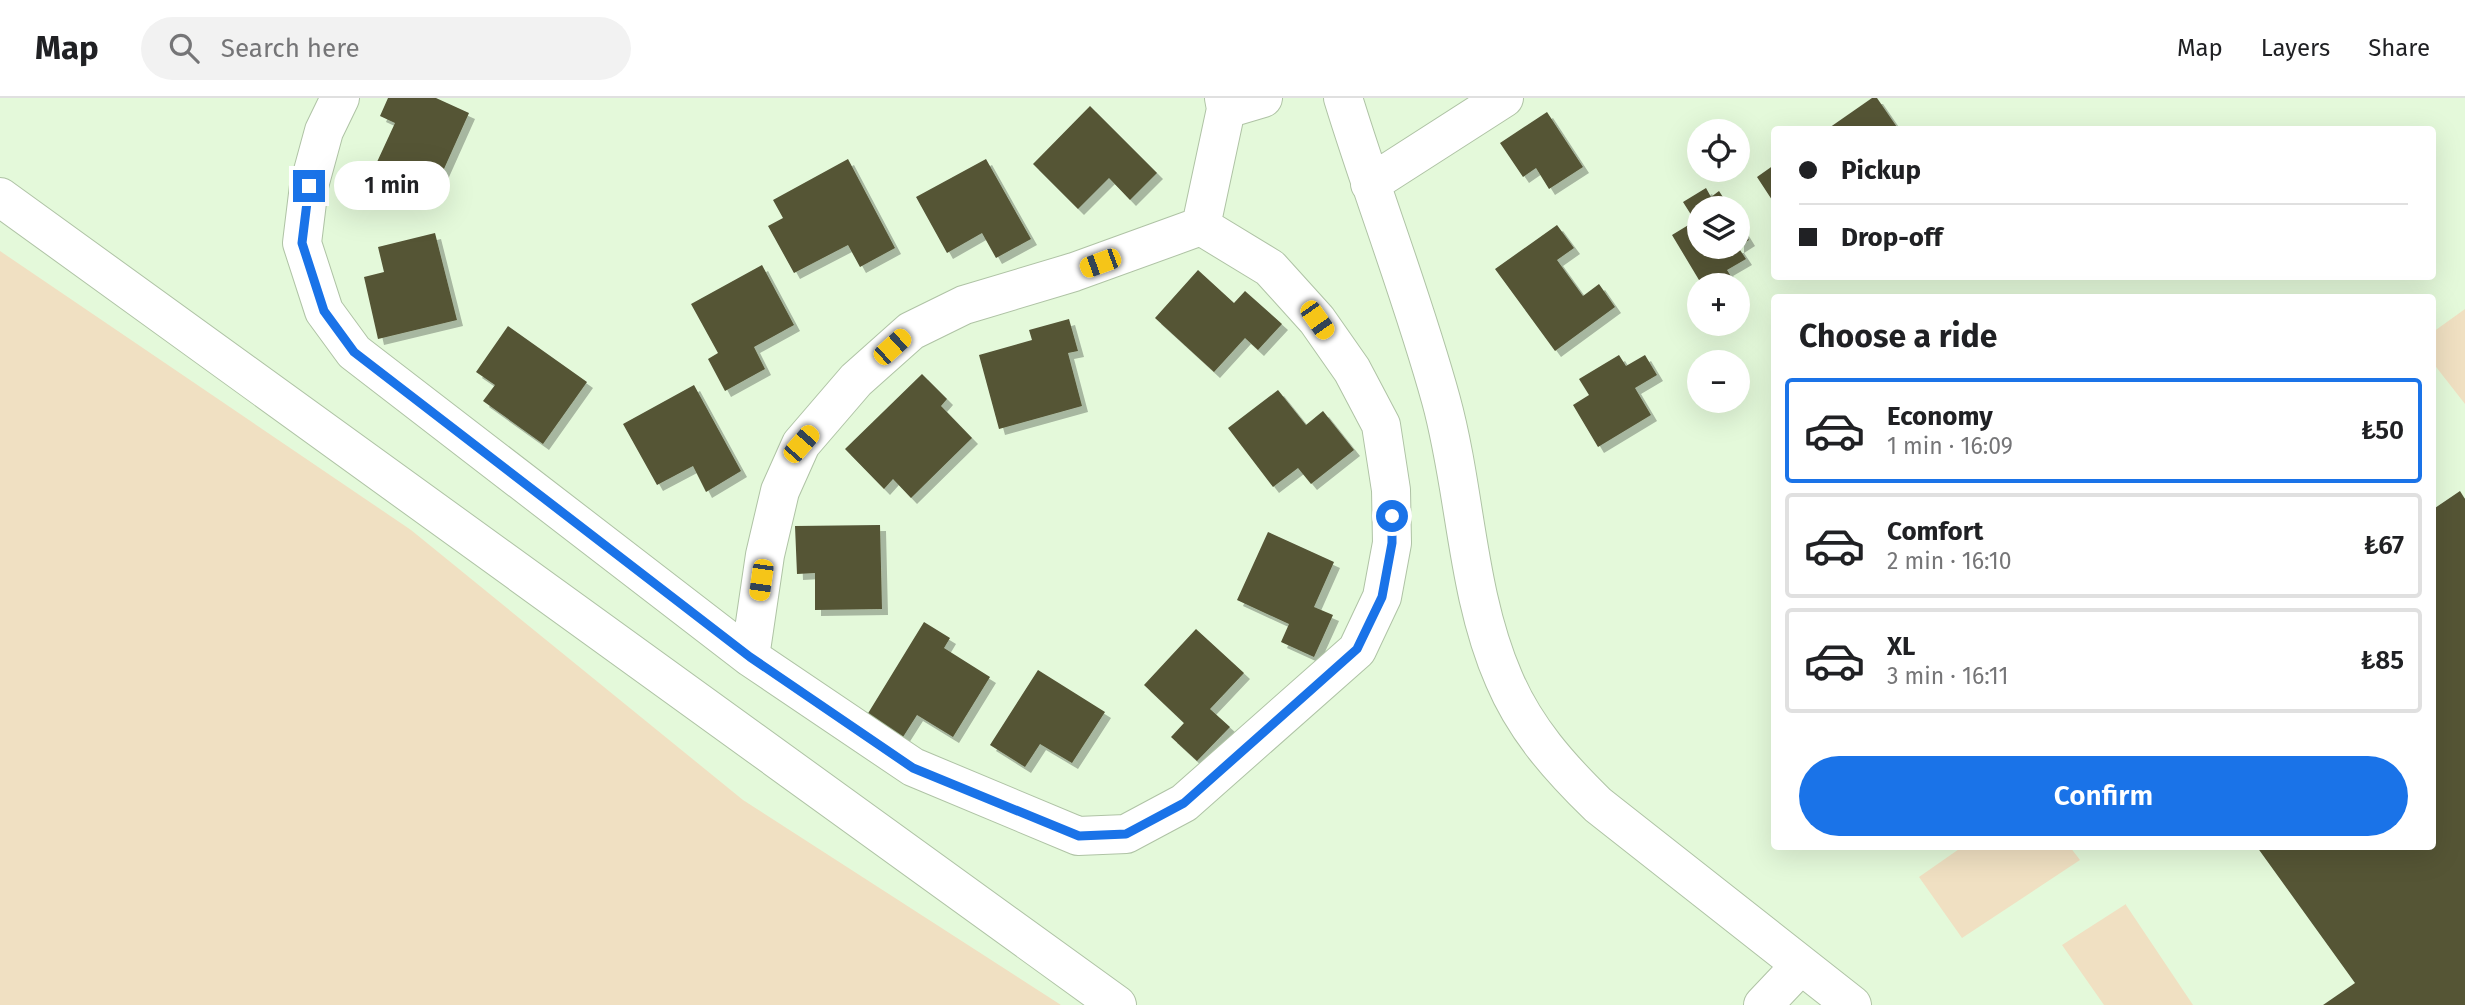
<!DOCTYPE html>
<html lang="en">
<head>
<meta charset="utf-8">
<style>
	body { margin:0; font-family:"Fira Sans",sans-serif; background:#f2f2f2; color:#202124; height:100vh; display:flex; flex-direction:column; font-size:26px; white-space:nowrap }
	* { box-sizing:border-box; margin:0 }
	p { font-size:23px; color:#757577 }
	.icon { flex:none; width:38px; height:38px; fill:none; stroke:currentColor; stroke-width:2; stroke-linecap:round; stroke-linejoin:round }
	.map { position:relative; flex:1; overflow:hidden }
	.side { position:absolute; left:1771px; top:196px; width:665px; height:556px; display:flex; flex-direction:column; background:#fff; border-radius:7px; box-shadow:0 7px 28px #0002 }
	.side>* { flex:none }
	.top-card { position:absolute; left:1771px; top:28px; width:665px; height:154px; border-radius:7px; box-shadow:0 7px 28px #0002; display:grid; align-content:center; height:154px; padding:0 28px; background:#fff }
	.controls { position:absolute; left:1687px; top:21px; display:grid; gap:14px }
	.controls a { display:grid; place-items:center; width:63px; height:63px; border-radius:50%; background:#fff; box-shadow:0 7px 28px #0002; font-size:35px }
	.end { position:absolute; width:32px; height:32px; margin:-16px; border:9px solid #1a73e8; background:#fff; box-shadow:0 0 0 4px #fff }
	.from { border-radius:50% }
	.bubble { position:absolute; height:49px; border-radius:24px; background:#fff; box-shadow:0 7px 28px #0002; font-size:23px; font-weight:600; line-height:49px; text-align:center }
	.car { position:absolute; width:21px; height:42px; margin:-21px -10px; border-radius:9px; box-shadow:0 0 5px 2px #0007; background:linear-gradient(#f5c518 24%,#345 0 40%,#f5c518 0 76%,#345 0 86%,#f5c518 0) }
	.top-card b { display:flex; align-items:center; gap:24px; height:66px; font-size:26px }
	.top-card b+b { border-top:2px solid #e0e0e0 }
	.top-card i { width:18px; height:18px; background:#202124 }
	ul { padding:0; list-style:none }
	li { display:flex; align-items:center; gap:21px; height:105px; margin:0 14px 10px; padding:0 14px; border:4px solid #e0e0e0; border-radius:7px }
	li div { flex:1 }
	li b { display:block; font-size:26px }
	li em { font-style:normal; font-weight:600 }
	li.selected { border-color:#1a73e8 }
	li>.icon { width:63px; height:63px; stroke-width:1.5 }
	h2 { padding:0 28px; font-size:32px; line-height:84px }
	.cta { display:flex; gap:14px; margin-top:auto; padding:14px 28px }
	.cta a { flex:1; height:80px; border-radius:42px; background:#1a73e8; color:#fff; font-size:28px; font-weight:600; line-height:80px; text-align:center }
	header { display:flex; align-items:center; gap:42px; box-sizing:border-box; height:98px; padding:0 35px; background:#fff; border-bottom:2px solid #e0e0e0 }
	header strong { font-size:33px }
	nav { display:flex; gap:38px; margin-inline-start:auto; font-size:24px }
	.search { width:490px; height:63px; background:#f2f2f2; display:flex; align-items:center; gap:18px; box-sizing:border-box; padding:0 24px; border-radius:38px; color:#757577; font-size:26px }
	.map>svg:first-child { display:block }
	.green { fill:#f0e0c2 }
	.building { fill:#545436; filter:url(#shadow) }
	.lines { fill:none; stroke-linecap:round; stroke-linejoin:round }
	.minor-casing { stroke:#afc3a5; stroke-width:40 }
	.minor { stroke:#fff; stroke-width:38 }
	.route { stroke:#1a73e8; stroke-width:9 }
</style>
</head>
<body>
<header>
<strong>Map</strong>
<div class="search"><svg class="icon" aria-label="search" viewBox="0 0 24 24"><circle cx="10" cy="10" r="6"/><path d="M15 15l6 6"/></svg>Search here</div>
<nav><a>Map</a><a>Layers</a><a>Share</a></nav>
</header>
<div class="map">
<svg width="2465" height="907" viewBox="0 0 2465 907">
	<defs>
		<filter id="shadow"><feDropShadow dx="6" dy="6" stdDeviation="0" flood-color="#0004"/></filter>
	</defs>
	<rect width="100%" height="100%" fill="#e4f9da"/>
	<path class="green" d="M0 153 411 432 743 702 1061 907H0Z
		M2465 211V306L2433 265V234Z
		M1962 749H2070L2080 762 1962 840 1919 779Z
		M2126 806V807L2193 907H2104L2062 847Z"/>
	<path class="building" d="M388 0H436L469 15 435 91 377 64 395 25 380 18Z
		M1872 0H1877L1899 32H1826Z
		M1090 8 1157 75 1130 102 1109 80 1078 111 1033 66Z
		M1547 14 1583 69 1549 91 1536 70 1523 79 1500 45Z
		M848 61 895 150 860 169 848 147 794 175 768 128 783 120 773 102Z
		M986 61 1031 141 996 160 982 135 947 155 916 99Z
		M1774 67V105L1757 79Z
		M1706 90 1711 99 1719 93 1730 110H1699V149H1738L1746 161 1727 172 1734 183 1728 187H1714L1711 182 1702 187 1672 137 1695 123 1683 104Z
		M1738 124 1749 142 1738 149Z
		M1557 127 1574 150 1557 162 1583 198 1599 186 1615 209 1555 253 1495 171Z
		M435 135 457 222 378 241 364 179 384 174 378 149Z
		M762 167 794 227 754 249 765 271 725 293 708 261 718 255 691 206Z
		M1198 172 1234 205 1245 193 1282 226 1258 252 1245 240 1214 274 1155 220Z
		M1069 221 1078 253 1068 255 1082 308 999 331 979 257 1032 242 1029 232Z
		M508 228 587 284 543 346 483 303 495 287 476 274Z
		M1619 257 1626 268 1645 257 1657 277 1635 290 1651 317 1598 349 1573 307 1589 297 1579 281Z
		M922 276 947 301 941 308 972 340 911 400 893 381 884 391 845 351Z
		M694 287 741 373 706 394 693 368 657 387 623 326Z
		M1278 292 1306 327 1323 313 1354 352 1311 386 1298 370 1273 389 1228 330Z
		M2460 393 2465 401V907H2323L2355 885 2257 749H2432V412Z
		M880 427 882 511 815 512V475L797 476 795 428Z
		M1268 434 1334 464 1314 509 1333 517 1314 559 1281 544 1289 526 1237 502Z
		M924 524 950 540 944 550 990 579 953 639 917 617 903 639 867 617Z
		M1196 531 1244 575 1210 611 1230 629 1197 663 1171 639 1184 625 1144 587Z
		M1038 572 1105 614 1072 665 1040 646 1025 669 990 647Z"/>
	<g class="lines">
		<defs>
			<path id="minor" d="M340 0 324 33 309 88 302 145 324 213 354 254 750 559 913 669 1078 738 1126 736 1184 705 1357 552 1382 499 1392 445 1391 392 1381 327 1352 272 1317 222 1270 170 1201 128
				M1343 0C1374 101 1413 200 1441 302 1466 393 1466 494 1504 581 1525 631 1560 670 1598 707L1852 907
				M1226 11 1263 0
				M1370 86 1504 0
				M0 99 1117 907
				M1201 128 1226 11 1224 0
				M750 559 765 457 780 393 801 346 856 282 911 233 964 207 1074 174 1201 128
				M1763 907 1801 867"/>
		</defs>
		<use href="#minor" class="minor-casing"/>
		<use href="#minor" class="minor"/>
	</g>
	<g class="lines">
		<path class="route" d="M309 88 302 145 324 213 354 254 750 559 913 670 1079 738 1126 736 1184 705 1357 551 1382 499 1392 445V418"/>
	</g>
</svg>
<div class="controls">
<a><svg class="icon" aria-label="locate" viewBox="0 0 24 24"><circle cx="12" cy="12" r="6"/><path d="M12 2v4M12 18v4M2 12h4M18 12h4"/></svg></a>
<a><svg class="icon" aria-label="layers" viewBox="0 0 24 24"><path d="M12 4l9 5-9 5-9-5zM3 14l9 5 9-5"/></svg></a>
<a>+</a>
<a>−</a>
</div>
<i class="end from" style="left:1392px;top:418px"></i>
<i class="end" style="left:309px;top:88px"></i>
<div class="bubble" style="left:334px;top:63px;width:116px">1 min</div>
<i class="car" style="left:1100px;top:165px;rotate:250deg"></i>
<i class="car" style="left:1317px;top:222px;rotate:145deg"></i>
<i class="car" style="left:892px;top:249px;rotate:48deg"></i>
<i class="car" style="left:801px;top:346px;rotate:41deg"></i>
<i class="car" style="left:761px;top:482px;rotate:188deg"></i>
<div class="top-card">
<b><i class="from"></i>Pickup</b>
<b><i></i>Drop-off</b>
</div>
<section class="side">
<h2>Choose a ride</h2>
<ul>
<li class="selected"><svg class="icon" aria-label="car" viewBox="0 0 24 24"><path d="M5 17H2v-5l4-1 3-4h7l3 4 3 1v5h-3M9 17h6M6 11h13"/><circle cx="7" cy="17" r="2"/><circle cx="17" cy="17" r="2"/></svg><div><b>Economy</b><p>1 min · 16:09</p></div><em>₺50</em></li>
<li><svg class="icon" aria-label="car" viewBox="0 0 24 24"><path d="M5 17H2v-5l4-1 3-4h7l3 4 3 1v5h-3M9 17h6M6 11h13"/><circle cx="7" cy="17" r="2"/><circle cx="17" cy="17" r="2"/></svg><div><b>Comfort</b><p>2 min · 16:10</p></div><em>₺67</em></li>
<li><svg class="icon" aria-label="car" viewBox="0 0 24 24"><path d="M5 17H2v-5l4-1 3-4h7l3 4 3 1v5h-3M9 17h6M6 11h13"/><circle cx="7" cy="17" r="2"/><circle cx="17" cy="17" r="2"/></svg><div><b>XL</b><p>3 min · 16:11</p></div><em>₺85</em></li>
</ul>
<div class="cta"><a>Confirm</a></div>
</section>
</div>
</body>
</html>
